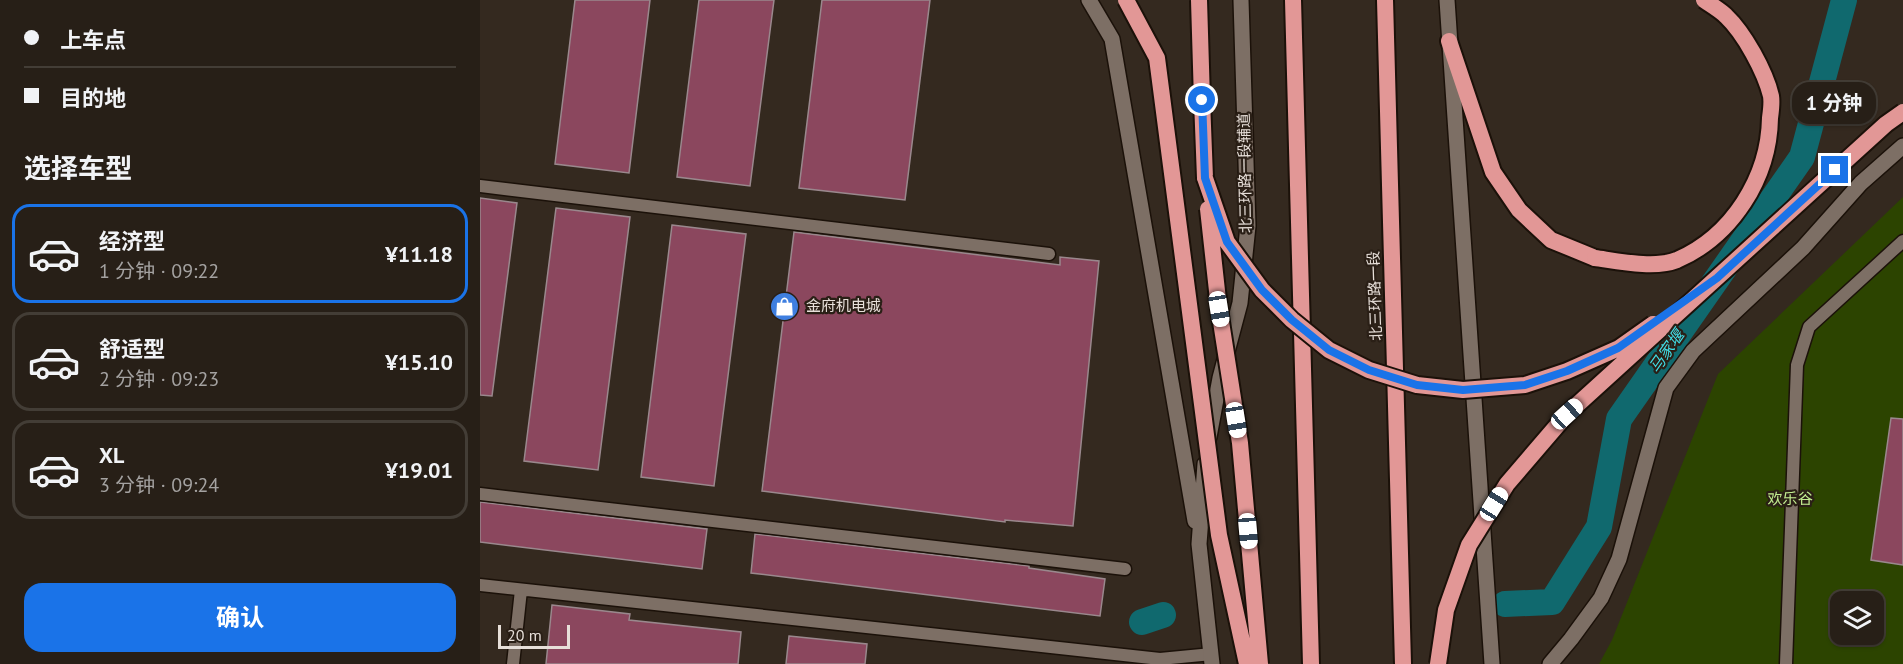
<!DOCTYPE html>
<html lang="zh">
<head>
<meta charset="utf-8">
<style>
	body { margin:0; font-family:"PT Sans","Noto Sans SC",sans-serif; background:#332c24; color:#f1f3f6; height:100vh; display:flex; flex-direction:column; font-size:22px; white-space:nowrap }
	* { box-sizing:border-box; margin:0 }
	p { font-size:20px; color:#a4a2a1 }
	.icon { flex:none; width:33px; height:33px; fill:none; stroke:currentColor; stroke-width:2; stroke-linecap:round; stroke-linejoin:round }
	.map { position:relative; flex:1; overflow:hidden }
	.panel { display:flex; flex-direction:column; background:#271f17; width:480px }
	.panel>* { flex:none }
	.guide { display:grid; align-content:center; height:132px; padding:0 24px; background:#271f17 }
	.fabs { position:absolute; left:1350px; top:591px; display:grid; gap:12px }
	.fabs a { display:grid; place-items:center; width:54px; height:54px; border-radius:12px; background:#271f17; box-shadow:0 2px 4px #0004,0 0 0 2px #433d36; font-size:30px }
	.scale { position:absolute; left:18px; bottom:15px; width:72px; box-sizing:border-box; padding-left:6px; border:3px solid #e7dfd9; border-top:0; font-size:16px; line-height:21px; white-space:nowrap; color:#e7dfd9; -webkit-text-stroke:4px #2a1f16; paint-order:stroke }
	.end { position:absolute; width:27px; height:27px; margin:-14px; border:8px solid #1a73e8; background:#fff; box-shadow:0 0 0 3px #fff }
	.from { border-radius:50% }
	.bubble { position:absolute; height:42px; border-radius:18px; background:#271f17; box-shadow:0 2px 4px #0004,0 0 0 2px #433d36; font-size:20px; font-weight:700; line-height:42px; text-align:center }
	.car { position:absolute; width:18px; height:36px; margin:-18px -9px; border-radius:8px; box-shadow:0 0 4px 2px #0007; background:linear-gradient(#fff 24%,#345 0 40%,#fff 0 76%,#345 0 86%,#fff 0) }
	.guide b { display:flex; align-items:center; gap:21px; height:57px; font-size:22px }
	.guide b+b { border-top:2px solid #433d36 }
	.guide i { width:15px; height:15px; background:#f1f3f6 }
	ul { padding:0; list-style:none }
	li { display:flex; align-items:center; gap:18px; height:99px; margin:0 12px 9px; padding:0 12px; border:3px solid #433d36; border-radius:18px }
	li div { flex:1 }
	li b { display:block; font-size:22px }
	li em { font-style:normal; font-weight:700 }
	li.active { border-color:#1a73e8 }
	li>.icon { width:54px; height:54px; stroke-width:1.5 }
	h2 { padding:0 24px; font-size:27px; line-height:72px }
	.primary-button { display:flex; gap:12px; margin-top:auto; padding:12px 24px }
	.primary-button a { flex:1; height:69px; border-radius:18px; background:#1a73e8; color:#fff; font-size:24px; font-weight:700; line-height:69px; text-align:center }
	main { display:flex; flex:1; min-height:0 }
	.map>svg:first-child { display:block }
	.green { fill:#2c4400; fill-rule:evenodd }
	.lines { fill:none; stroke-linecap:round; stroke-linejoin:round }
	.canal { stroke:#10696e; stroke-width:26 }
	.building { fill:#8b475e; stroke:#9a888d; stroke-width:1.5 }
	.service-casing { stroke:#1b1109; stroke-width:15 }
	.tertiary-casing { stroke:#1b1109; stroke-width:18 }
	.secondary-casing { stroke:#1b1109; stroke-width:18 }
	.trunk-casing { stroke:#1b1109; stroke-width:20 }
	.service { stroke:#7d6f65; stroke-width:12 }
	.tertiary { stroke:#7d6f65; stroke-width:15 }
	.secondary { stroke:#7d6f65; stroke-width:15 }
	.trunk { stroke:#e29796; stroke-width:16 }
	.trunk-bridge-casing { stroke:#1b1109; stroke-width:20; stroke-linecap:butt }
	.trunk-bridge { stroke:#e29796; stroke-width:16 }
	.route { stroke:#1a73e8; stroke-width:8 }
	.labels { text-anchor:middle; stroke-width:4.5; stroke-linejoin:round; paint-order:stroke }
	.street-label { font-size:15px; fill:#e7dfd9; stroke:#2a1f16 }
	.poi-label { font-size:15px; fill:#e7dfd9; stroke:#2a1f16; text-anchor:start }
	.park-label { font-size:15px; fill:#c2ec90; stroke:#2a1f16 }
	.water-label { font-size:16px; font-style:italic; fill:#41dee7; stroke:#2a1f16 }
</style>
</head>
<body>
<main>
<section class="panel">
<div class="guide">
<b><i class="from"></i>上车点</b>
<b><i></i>目的地</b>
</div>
<h2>选择车型</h2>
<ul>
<li class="active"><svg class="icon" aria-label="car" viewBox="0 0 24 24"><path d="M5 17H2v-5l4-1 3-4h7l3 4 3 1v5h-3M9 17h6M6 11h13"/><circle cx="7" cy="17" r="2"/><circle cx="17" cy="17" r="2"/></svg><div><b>经济型</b><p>1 分钟 · 09:22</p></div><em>¥11.18</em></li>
<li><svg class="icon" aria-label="car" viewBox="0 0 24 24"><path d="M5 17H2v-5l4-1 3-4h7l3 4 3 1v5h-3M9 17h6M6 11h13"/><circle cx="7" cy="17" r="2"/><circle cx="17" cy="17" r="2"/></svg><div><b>舒适型</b><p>2 分钟 · 09:23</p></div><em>¥15.10</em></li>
<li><svg class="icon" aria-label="car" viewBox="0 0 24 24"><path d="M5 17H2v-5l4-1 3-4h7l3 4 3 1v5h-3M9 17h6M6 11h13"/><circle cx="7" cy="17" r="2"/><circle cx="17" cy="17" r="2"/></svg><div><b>XL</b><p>3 分钟 · 09:24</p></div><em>¥19.01</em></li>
</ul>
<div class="primary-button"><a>确认</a></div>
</section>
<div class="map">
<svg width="1423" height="664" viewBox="0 0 1423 664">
	<rect width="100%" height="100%" fill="#34291f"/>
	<path class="green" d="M1423 197V664H1119L1132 640 1238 374ZM1360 602H1394V634H1360Z"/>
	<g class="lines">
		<path class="canal" d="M1025 604 1072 602 1119 527 1139 419 1322 157 1364 0
			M662 622 683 615"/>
	</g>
	<path class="building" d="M95 0H170L149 173 75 164Z
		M219 0H294L270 186 197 177Z
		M342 0H450L425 200 319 188Z
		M0 198 37 203 12 396 0 395Z
		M76 208 150 217 118 470 44 461Z
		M192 225 266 234 234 486 161 477Z
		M314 232 580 265V257L619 261 593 526 525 520V522L282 491Z
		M1411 418 1423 419V565L1391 560Z
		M0 502 227 529 222 569 0 542Z
		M275 534 549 566V568L625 579 620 616 271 573Z
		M72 605 150 614 149 620 261 632 258 664H66Z
		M309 636 387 644 385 664H306Z"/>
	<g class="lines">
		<defs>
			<path id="service" d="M0 186 569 254
				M0 494 645 569
				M0 585 680 659 732 654
				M33 664 41 590
				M1306 664 1317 365 1329 327 1423 241"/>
			<path id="tertiary" d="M1070 664 1091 639 1121 598 1139 559 1186 388 1213 351 1323 248 1381 183 1423 146"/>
			<path id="secondary" d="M609 0 632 39 715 521
				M967 0 1012 664
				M729 437 740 378 760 303 768 226 761 0
				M725 464 719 544 732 664"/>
			<path id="trunk" d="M813 0 831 664
				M905 0 923 664
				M969 41 1013 172 1039 210 1071 240 1115 258
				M722 100 725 178"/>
		</defs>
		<use href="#service" class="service-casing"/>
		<use href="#tertiary" class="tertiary-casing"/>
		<use href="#secondary" class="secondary-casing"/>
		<use href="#trunk" class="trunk-casing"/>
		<use href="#service" class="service"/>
		<use href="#tertiary" class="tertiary"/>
		<use href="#secondary" class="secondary"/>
		<use href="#trunk" class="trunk"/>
		<defs>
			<path id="trunk-bridge" d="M646 0 677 58 739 535 767 664
				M719 0 722 100
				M725 178 747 242 782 290 812 320 849 350 889 370 937 385 983 390 1045 385 1087 371 1139 348 1173 324
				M728 209 739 309 760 443 780 664
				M1115 258C1137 261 1175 269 1197 260 1252 236 1289 178 1290 118 1291 111 1292 102 1291 96 1285 71 1264 33 1246 16 1240 10 1231 5 1224 0
				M958 664 966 610 989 545 1027 484 1087 414 1406 124 1423 112"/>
		</defs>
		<use href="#trunk-bridge" class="trunk-bridge-casing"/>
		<use href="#trunk-bridge" class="trunk-bridge"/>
	</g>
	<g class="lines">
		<path class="route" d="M722 100 725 178 747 242 782 290 812 320 849 350 889 370 937 385 983 390 1045 385 1087 371 1138 348 1237 278 1355 170"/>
	</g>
	<defs>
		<symbol id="shop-disc" viewBox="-11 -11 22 22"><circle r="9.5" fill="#3f7fe0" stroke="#2a1f16"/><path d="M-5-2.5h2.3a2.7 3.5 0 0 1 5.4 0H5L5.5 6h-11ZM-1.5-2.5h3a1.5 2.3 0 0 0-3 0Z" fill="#fff"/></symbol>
	</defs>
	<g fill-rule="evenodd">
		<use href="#shop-disc" x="288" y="290" width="33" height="33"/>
	</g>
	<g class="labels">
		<g class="street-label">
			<text transform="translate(765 173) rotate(-91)" y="5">北三环路一段辅道</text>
			<text transform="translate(895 296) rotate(-92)" y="5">北三环路一段</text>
		</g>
		<g class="poi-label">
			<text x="326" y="311">金府机电城</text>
		</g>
		<g class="park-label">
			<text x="1310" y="504">欢乐谷</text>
		</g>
		<g class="water-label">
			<text transform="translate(1186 351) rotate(-55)" y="6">马家堰</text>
		</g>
	</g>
</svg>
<div class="fabs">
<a><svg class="icon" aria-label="layers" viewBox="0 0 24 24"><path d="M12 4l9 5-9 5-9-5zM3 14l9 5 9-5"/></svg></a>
</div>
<div class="scale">20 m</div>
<i class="end from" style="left:722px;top:100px"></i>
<i class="end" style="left:1355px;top:170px"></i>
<div class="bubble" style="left:1312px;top:82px;width:84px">1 分钟</div>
<i class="car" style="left:739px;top:309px;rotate:171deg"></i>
<i class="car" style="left:1087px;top:414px;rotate:48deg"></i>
<i class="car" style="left:756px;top:420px;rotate:171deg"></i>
<i class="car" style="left:1014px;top:504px;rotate:32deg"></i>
<i class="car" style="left:768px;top:531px;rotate:175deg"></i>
</div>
</main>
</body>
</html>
